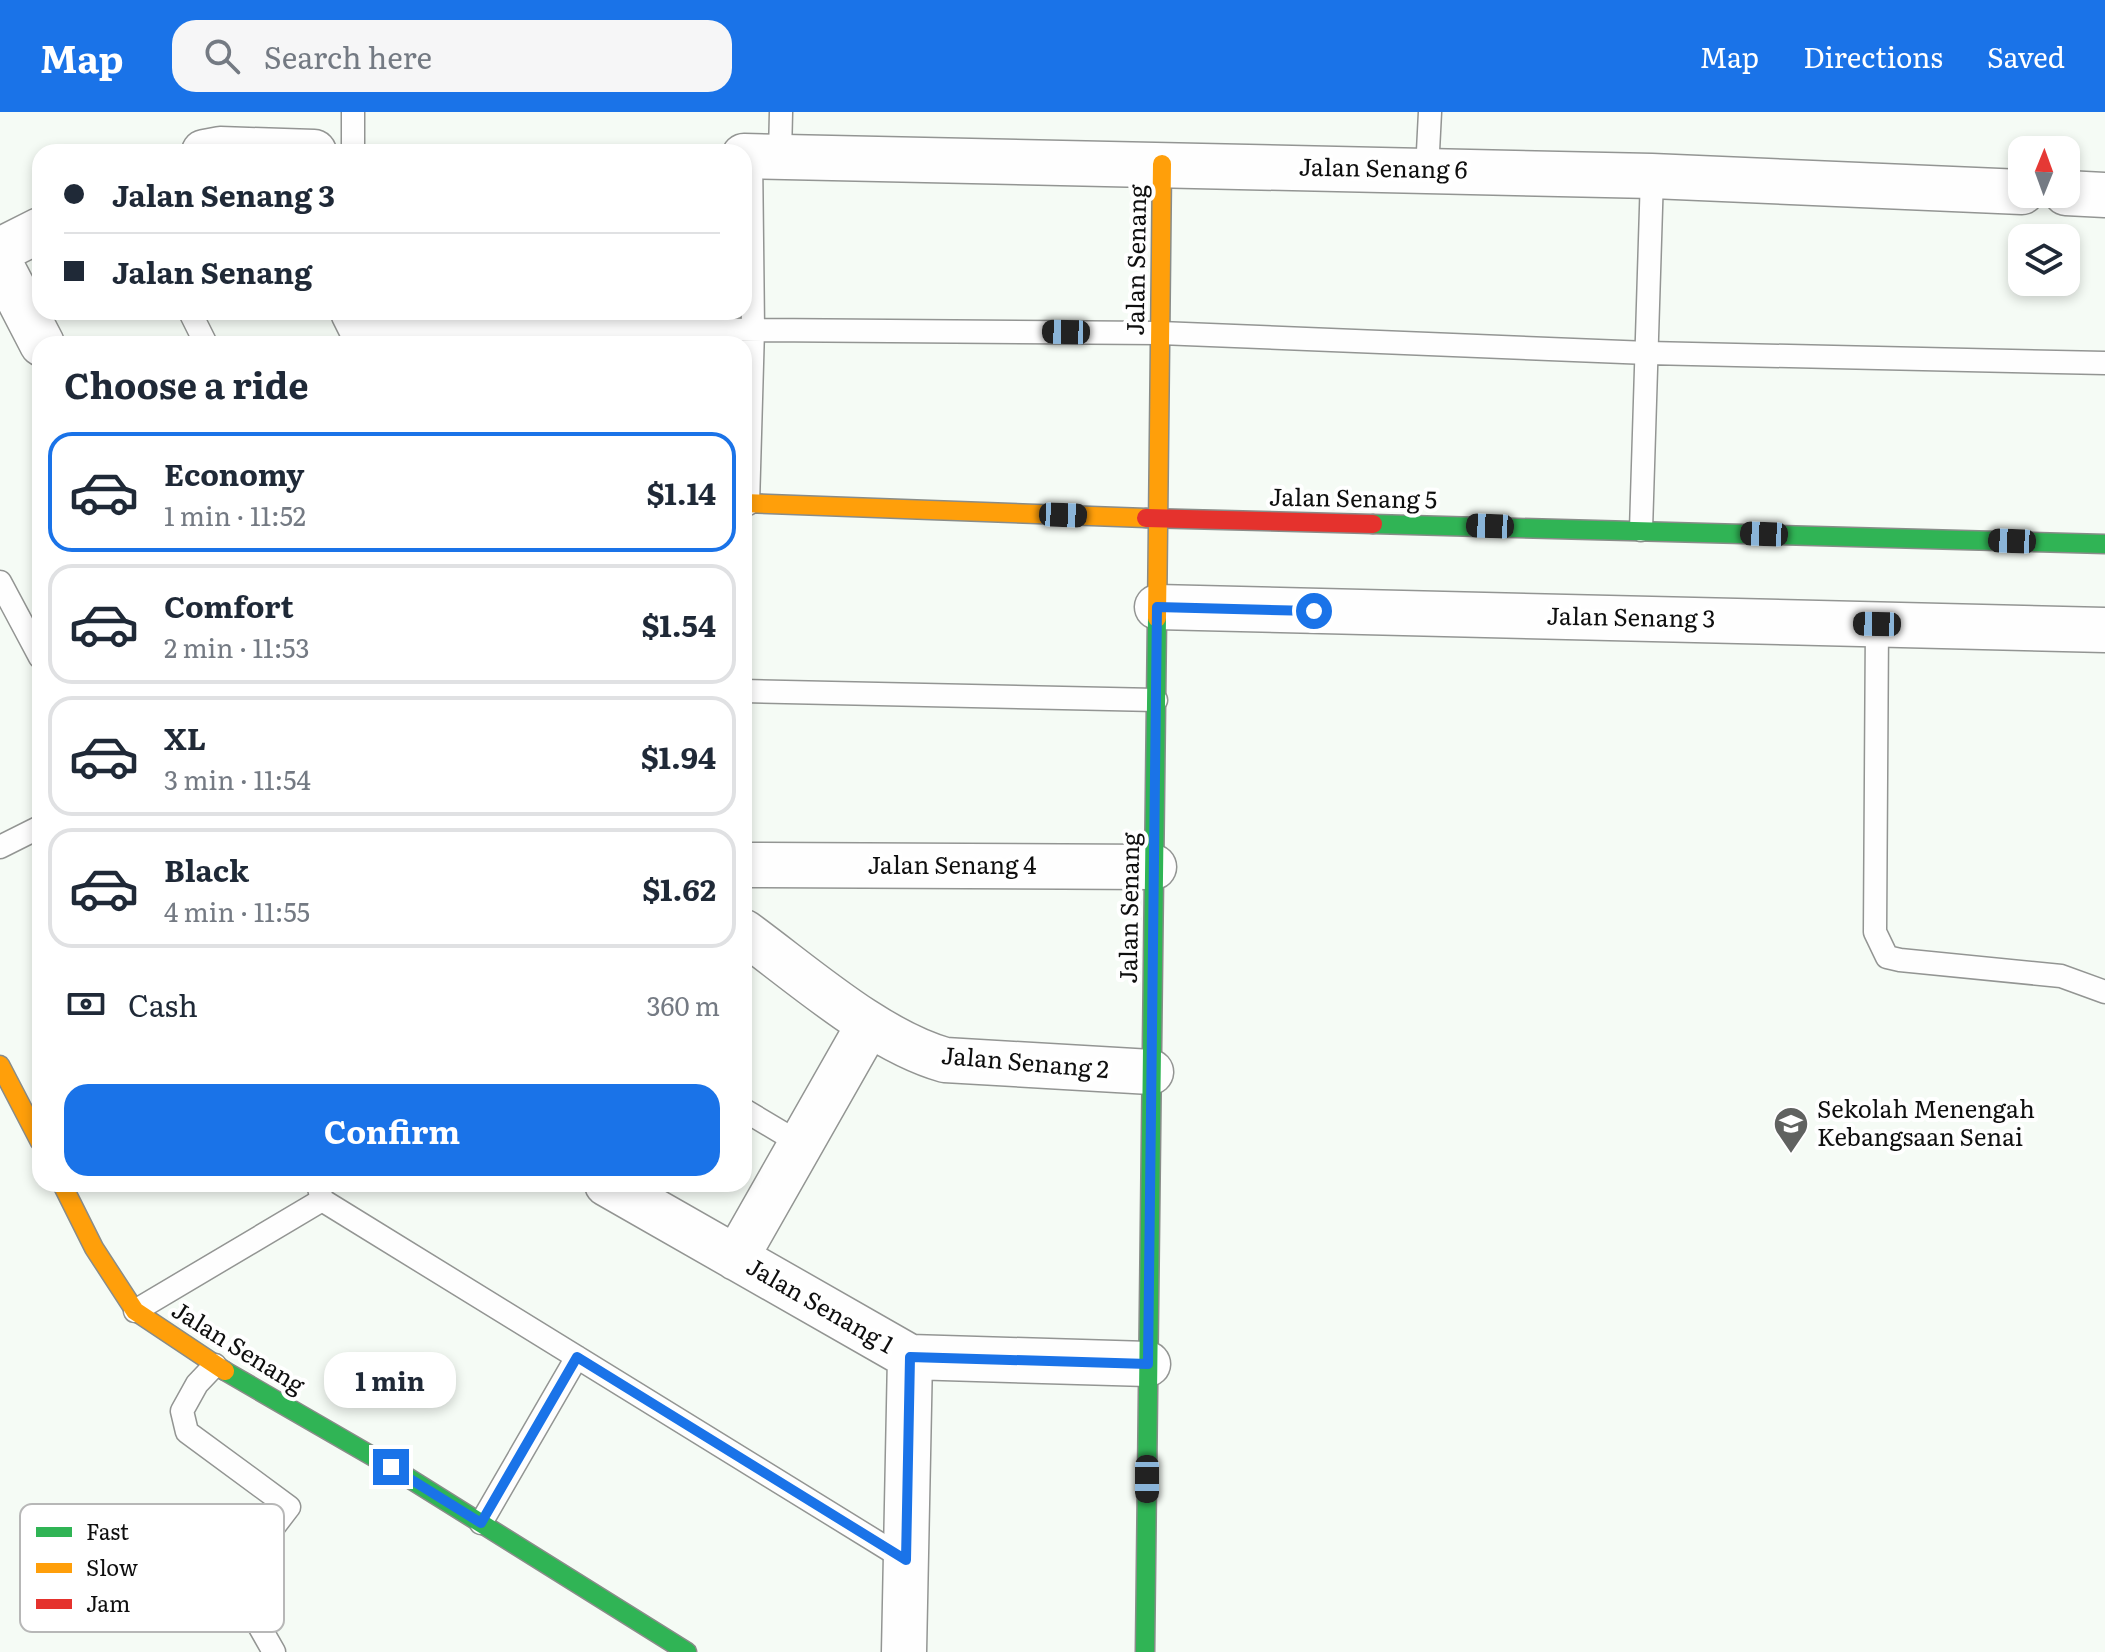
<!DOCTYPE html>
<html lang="en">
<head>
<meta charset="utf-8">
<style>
	body { margin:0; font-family:Literata,serif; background:#f6f6f7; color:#1f2937; height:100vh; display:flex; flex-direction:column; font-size:30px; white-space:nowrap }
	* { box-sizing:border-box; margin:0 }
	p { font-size:26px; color:#747a83 }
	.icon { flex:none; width:44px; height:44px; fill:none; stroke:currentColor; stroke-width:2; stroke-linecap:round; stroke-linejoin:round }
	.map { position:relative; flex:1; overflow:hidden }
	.side { position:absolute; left:32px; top:224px; width:720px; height:856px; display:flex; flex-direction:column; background:#fff; border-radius:24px; box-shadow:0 4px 12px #0003 }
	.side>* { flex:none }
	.hud { position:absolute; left:32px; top:32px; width:720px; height:176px; border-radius:24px; box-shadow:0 4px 12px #0003; display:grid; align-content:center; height:176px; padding:0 32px; background:#fff }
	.needle { width:52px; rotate:1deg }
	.fabs { position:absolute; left:2008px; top:24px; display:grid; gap:16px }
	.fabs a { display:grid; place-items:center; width:72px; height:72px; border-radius:16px; background:#fff; box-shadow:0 4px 12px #0003; font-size:40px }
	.end { position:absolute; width:36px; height:36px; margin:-18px; border:10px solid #1a73e8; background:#fff; box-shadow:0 0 0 4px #fff }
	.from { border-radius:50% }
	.bubble { position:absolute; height:56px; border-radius:24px; background:#fff; box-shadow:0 4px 12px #0003; font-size:26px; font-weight:700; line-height:56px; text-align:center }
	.car { position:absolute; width:24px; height:48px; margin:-24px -12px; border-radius:10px; box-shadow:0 0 6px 2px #0007; background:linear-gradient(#222 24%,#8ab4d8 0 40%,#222 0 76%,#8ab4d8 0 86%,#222 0) }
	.hud b { display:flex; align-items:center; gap:28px; height:76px; font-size:30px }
	.hud b+b { border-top:2px solid #e0e1e3 }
	.hud i { width:20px; height:20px; background:#1f2937 }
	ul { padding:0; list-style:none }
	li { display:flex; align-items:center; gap:24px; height:120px; margin:0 16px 12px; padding:0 16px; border:4px solid #e0e1e3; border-radius:24px }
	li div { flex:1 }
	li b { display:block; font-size:30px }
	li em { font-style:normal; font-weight:700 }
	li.on { border-color:#1a73e8 }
	li>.icon { width:72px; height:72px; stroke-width:1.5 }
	h2 { padding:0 32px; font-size:36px; line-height:96px }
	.pay { display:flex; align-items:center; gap:20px; height:88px; padding:0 32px; font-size:30px }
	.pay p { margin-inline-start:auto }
	.cta { display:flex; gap:16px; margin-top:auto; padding:16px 32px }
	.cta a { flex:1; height:92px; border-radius:24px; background:#1a73e8; color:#fff; font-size:32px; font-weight:700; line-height:92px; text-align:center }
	header { display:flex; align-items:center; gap:48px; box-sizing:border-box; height:112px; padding:0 40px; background:#1a73e8; color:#fff }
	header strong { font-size:38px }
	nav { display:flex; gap:44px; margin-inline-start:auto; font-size:28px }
	.search { width:560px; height:72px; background:#f6f6f7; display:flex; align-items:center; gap:20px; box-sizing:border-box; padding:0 28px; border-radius:24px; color:#747a83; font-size:30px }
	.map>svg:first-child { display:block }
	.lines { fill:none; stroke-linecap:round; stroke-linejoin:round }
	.lane-casing { stroke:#939593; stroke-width:25 }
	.street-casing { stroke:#939593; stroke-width:47 }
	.fast-casing { stroke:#898c89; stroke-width:21 }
	.slow-casing { stroke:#898c89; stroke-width:21 }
	.jam-casing { stroke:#898c89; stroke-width:21 }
	.lane { stroke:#fefefe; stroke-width:22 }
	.street { stroke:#fefefe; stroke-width:44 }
	.fast { stroke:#30b455; stroke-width:18 }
	.slow { stroke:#ff9f0a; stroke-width:18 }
	.jam { stroke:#e5322d; stroke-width:18 }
	.route { stroke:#1a73e8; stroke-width:10 }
	.labels { text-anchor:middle; stroke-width:8; stroke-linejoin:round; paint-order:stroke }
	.street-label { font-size:24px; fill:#0f0f0f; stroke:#fff }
	.poi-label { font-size:24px; fill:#0f0f0f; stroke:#fff; text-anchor:start }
	.key { fill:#fff; stroke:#b7b7b7; stroke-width:2 }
	.key-label { font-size:22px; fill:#0f0f0f }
</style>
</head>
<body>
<header>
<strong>Map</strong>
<div class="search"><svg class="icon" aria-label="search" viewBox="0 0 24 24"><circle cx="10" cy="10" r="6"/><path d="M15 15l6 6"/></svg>Search here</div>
<nav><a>Map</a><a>Directions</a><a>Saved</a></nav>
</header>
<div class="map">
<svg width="2105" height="1540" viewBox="0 0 2105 1540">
	<rect width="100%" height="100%" fill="#f5fbf5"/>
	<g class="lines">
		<defs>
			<path id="lane" d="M353 40V0
				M780 43 781 0
				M1427 59 1430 0
				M190 200 206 232
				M361 215 1160 221 1648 241 2105 251
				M748 392 753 217 751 44
				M1641 418 1652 64
				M0 470 40 545
				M1877 512 1875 820 1887 845 1900 848 2061 864 2105 880
				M744 579 1156 588
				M0 735 40 715
				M744 998 801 1032
				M318 1072 322 1088 906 1448
				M135 1199 322 1088
				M215 1253 197 1272 182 1299 187 1320 289 1395 233 1468 274 1540
				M481 1411 577 1245"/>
			<path id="street" d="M204 40 220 37 314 40
				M744 44 1652 64 2022 80
				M2066 81 2105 83
				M0 138 40 118
				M0 151 42 232
				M353 200 369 232
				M1157 495 2105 518
				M749 753 1154 755
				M744 820C803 863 875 928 945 948L1151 960
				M607 1072 910 1245 1148 1252
				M736 1146 869 912
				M904 1540 910 1245"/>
			<path id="fast" d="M1373 412 2105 432
				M225 1259 391 1355 687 1540
				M1145 1540 1157 506"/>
			<path id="slow" d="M744 391 1146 406
				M1157 506 1162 52
				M0 953 40 1030
				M62 1072 94 1136 135 1199 225 1259"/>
			<path id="jam" d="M1146 406 1373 412"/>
		</defs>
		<use href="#lane" class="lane-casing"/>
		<use href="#street" class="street-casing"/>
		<use href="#fast" class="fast-casing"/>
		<use href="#slow" class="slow-casing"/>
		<use href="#jam" class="jam-casing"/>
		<use href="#lane" class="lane"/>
		<use href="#street" class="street"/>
		<use href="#fast" class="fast"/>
		<use href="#slow" class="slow"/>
		<use href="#jam" class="jam"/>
	</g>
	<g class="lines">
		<path class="route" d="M391 1355 481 1411 577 1245 906 1448 910 1245 1148 1252 1157 495 1314 499"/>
	</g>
	<defs>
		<symbol id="school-pin" viewBox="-11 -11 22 30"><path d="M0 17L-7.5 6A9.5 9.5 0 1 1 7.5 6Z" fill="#606260" stroke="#fff"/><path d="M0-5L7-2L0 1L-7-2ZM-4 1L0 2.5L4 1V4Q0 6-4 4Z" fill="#fff"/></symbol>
	</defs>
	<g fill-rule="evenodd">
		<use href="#school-pin" x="1771" y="992" width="40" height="54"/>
	</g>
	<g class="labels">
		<g class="street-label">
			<text transform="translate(1383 57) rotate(1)" y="8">Jalan Senang 6</text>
			<text transform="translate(1137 148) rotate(-89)" y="8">Jalan Senang</text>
			<text transform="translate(1353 387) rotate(1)" y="8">Jalan Senang 5</text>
			<text transform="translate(1631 506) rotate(1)" y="8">Jalan Senang 3</text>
			<text x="952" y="762">Jalan Senang 4</text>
			<text transform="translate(1130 796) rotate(-89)" y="8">Jalan Senang</text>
			<text transform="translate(1025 951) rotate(5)" y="8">Jalan Senang 2</text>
			<text transform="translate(820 1194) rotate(30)" y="8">Jalan Senang 1</text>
			<text transform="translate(238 1236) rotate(32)" y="8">Jalan Senang</text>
		</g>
		<g class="poi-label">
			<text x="1817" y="1006">Sekolah Menengah<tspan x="1817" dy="28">Kebangsaan Senai</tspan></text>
		</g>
	</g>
	<rect x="20" y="1392" width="264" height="128" rx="12" class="key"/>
	<rect x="36" y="1415" width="36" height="10" fill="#30b455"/>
	<rect x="36" y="1451" width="36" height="10" fill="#ff9f0a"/>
	<rect x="36" y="1487" width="36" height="10" fill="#e5322d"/>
	<g class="key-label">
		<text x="86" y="1428">Fast</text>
		<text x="86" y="1464">Slow</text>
		<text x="86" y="1500">Jam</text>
	</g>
</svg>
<div class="fabs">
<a><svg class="needle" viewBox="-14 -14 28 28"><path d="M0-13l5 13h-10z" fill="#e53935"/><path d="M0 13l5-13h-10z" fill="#747a83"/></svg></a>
<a><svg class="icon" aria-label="layers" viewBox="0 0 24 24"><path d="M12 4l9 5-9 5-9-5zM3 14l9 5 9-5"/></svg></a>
</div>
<i class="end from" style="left:1314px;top:499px"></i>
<i class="end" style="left:391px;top:1355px"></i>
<div class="bubble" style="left:324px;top:1240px;width:132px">1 min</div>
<i class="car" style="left:1066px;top:220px;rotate:271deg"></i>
<i class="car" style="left:1063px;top:403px;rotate:92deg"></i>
<i class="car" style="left:1490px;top:414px;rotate:272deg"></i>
<i class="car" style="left:1764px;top:422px;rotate:272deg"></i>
<i class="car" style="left:2012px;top:429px;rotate:272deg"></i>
<i class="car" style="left:1877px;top:512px;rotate:271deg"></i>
<i class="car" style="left:1147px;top:1367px;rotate:180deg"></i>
<div class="hud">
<b><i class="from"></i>Jalan Senang 3</b>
<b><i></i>Jalan Senang</b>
</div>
<section class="side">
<h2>Choose a ride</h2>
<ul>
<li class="on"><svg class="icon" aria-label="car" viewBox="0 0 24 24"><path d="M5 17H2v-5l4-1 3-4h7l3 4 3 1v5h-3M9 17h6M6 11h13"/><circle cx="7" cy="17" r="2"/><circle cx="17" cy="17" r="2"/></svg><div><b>Economy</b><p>1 min · 11:52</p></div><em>$1.14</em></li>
<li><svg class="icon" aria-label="car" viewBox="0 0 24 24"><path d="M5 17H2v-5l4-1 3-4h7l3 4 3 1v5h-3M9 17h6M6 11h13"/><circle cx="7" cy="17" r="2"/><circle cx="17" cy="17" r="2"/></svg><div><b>Comfort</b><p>2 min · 11:53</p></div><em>$1.54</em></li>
<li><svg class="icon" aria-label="car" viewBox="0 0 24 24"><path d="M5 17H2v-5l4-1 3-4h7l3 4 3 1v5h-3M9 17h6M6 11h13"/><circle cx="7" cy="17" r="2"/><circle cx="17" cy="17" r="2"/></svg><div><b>XL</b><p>3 min · 11:54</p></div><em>$1.94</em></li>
<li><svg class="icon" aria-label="car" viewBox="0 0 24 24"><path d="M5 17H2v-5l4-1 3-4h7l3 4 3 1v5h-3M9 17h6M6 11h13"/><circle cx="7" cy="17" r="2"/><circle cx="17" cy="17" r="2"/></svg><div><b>Black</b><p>4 min · 11:55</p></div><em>$1.62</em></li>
</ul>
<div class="pay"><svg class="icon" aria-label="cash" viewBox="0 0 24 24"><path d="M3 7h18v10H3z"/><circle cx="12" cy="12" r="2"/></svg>Cash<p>360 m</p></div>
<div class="cta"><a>Confirm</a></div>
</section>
</div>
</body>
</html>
